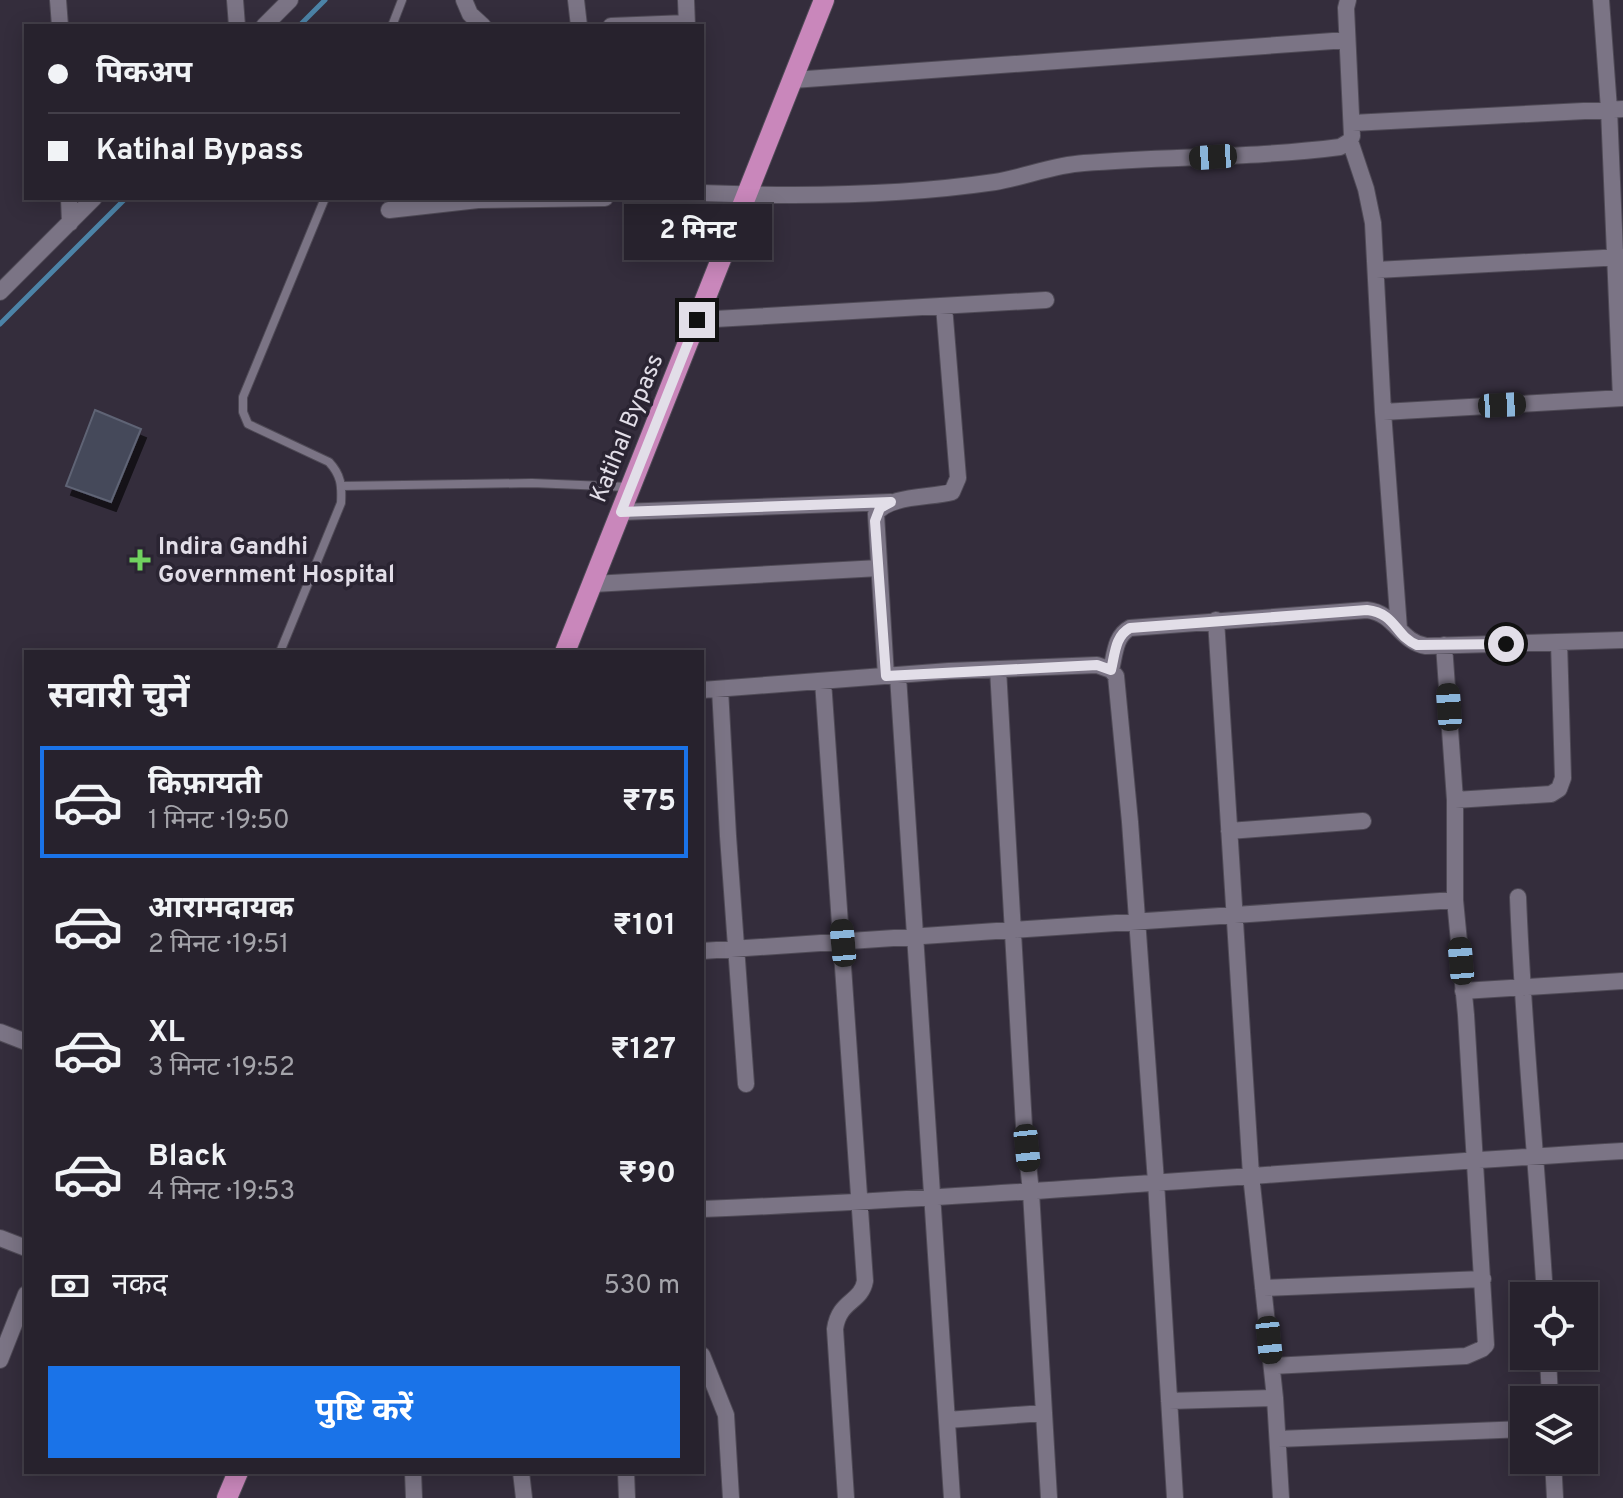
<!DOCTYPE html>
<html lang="hi">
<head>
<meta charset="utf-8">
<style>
	body { margin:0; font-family:Overpass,"Noto Sans Devanagari",sans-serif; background:#332f39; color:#f1f3f6; height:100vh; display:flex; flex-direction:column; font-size:30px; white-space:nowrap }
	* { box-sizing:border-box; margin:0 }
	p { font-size:26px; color:#a4a4aa }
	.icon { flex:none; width:44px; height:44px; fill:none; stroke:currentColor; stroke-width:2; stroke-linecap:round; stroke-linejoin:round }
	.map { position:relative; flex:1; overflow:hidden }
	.details { position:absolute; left:24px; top:650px; width:680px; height:824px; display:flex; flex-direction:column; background:#27222d; border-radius:0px; box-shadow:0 4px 20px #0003,0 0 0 2px #433f49 }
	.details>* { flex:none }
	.banner { position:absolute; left:24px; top:24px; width:680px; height:176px; border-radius:0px; box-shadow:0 4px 20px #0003,0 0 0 2px #433f49; display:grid; align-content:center; height:176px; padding:0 24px; background:#27222d }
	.fabs { position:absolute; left:1510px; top:1282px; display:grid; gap:16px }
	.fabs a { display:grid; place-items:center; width:88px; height:88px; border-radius:0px; background:#27222d; box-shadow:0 4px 20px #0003,0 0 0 2px #433f49; font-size:40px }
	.end { position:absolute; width:36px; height:36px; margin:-18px; border:10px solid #e2dee8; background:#111; box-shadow:0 0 0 4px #111 }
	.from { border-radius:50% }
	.bubble { position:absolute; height:56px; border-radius:0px; background:#27222d; box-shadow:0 4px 20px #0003,0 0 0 2px #433f49; font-size:26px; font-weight:700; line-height:56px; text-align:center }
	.car { position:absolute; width:24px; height:48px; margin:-24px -12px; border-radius:10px; box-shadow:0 0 6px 2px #0007; background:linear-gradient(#222 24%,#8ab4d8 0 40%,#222 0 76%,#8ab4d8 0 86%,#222 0) }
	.banner b { display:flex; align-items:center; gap:28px; height:76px; font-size:30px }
	.banner b+b { border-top:2px solid #433f49 }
	.banner i { width:20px; height:20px; background:#f1f3f6 }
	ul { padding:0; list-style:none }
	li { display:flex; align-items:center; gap:24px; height:112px; margin:0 16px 12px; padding:0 8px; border:4px solid transparent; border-radius:0px }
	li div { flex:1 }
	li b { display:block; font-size:30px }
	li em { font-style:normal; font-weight:700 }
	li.current { border-color:#1a73e8 }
	li>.icon { width:72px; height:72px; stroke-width:1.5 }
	h2 { padding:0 24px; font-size:36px; line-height:96px }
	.pay { display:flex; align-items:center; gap:20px; height:88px; padding:0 24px; font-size:30px }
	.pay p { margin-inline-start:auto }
	.cta { display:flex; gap:16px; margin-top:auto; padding:16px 24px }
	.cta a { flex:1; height:92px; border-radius:0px; background:#1a73e8; color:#fff; font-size:32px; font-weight:700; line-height:92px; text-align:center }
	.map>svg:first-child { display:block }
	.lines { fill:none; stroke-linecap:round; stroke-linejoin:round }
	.stream { stroke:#4c83a7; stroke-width:5 }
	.building { fill:#454a5a; stroke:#5f6475; stroke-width:2; filter:url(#shadow) }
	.service-casing { stroke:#4f4a56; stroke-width:10 }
	.minor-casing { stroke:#4f4a56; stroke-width:18 }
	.primary-casing { stroke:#4f4a56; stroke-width:22 }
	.service { stroke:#7b7485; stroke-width:8 }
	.minor { stroke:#7b7485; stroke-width:16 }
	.primary { stroke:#c987bb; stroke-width:20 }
	.route { stroke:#e2dee8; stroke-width:10 }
	.poi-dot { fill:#70d35f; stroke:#2a2432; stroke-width:3 }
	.labels { text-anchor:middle; stroke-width:7; stroke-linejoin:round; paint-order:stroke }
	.street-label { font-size:24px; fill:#e2dee8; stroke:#2a2432 }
	.poi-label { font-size:24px; font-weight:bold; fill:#e2dee8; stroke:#2a2432; text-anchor:start }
</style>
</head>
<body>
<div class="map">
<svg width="1623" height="1498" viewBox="0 0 1623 1498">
	<defs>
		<filter id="shadow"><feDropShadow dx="5" dy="9" stdDeviation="0" flood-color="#0009"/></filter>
	</defs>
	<rect width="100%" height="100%" fill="#342d3c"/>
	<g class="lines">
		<path class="stream" d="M299 26 325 0
			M0 324 126 198"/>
	</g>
	<path class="building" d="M95 410 141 429 111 502 66 486Z"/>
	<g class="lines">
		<defs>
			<path id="service" d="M392 26 402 0
				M342 486 532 483 629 487
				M280 652 341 503C342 485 341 475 329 462L248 424 243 412V397L325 198"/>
			<path id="minor" d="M58 0 60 26
				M235 0 237 26
				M464 0 470 14 483 26
				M576 0 579 26
				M686 0 687 26
				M1601 0 1609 109 1621 398
				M264 26 290 0
				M611 26 687 23
				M793 80 1347 40
				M1352 123 1623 109
				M1350 141 1366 189 1373 223 1383 412 1399 629
				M702 193C798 197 899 196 995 182 1025 177 1053 165 1084 163 1169 156 1255 158 1340 147L1350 141 1352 136 1346 8 1348 0
				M69 198 70 223
				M389 210 478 200 605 198
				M1376 270 1622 257
				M0 292 94 198
				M697 320 1046 300
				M1383 412 1623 398
				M621 512 891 502
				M593 584 879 568
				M1216 620 1251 1175 1275 1398 1281 1498
				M998 669 1024 1126 1031 1192 1049 1498
				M1111 670C1115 654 1115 636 1130 628L1367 610C1395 613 1400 642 1426 646L1623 640
				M886 676 876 514C888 495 931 498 952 492L958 478 944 306
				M898 676 952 1498
				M823 681 865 1281C861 1303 839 1300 835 1329L846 1498
				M720 689 728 836 746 1084
				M702 690 949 671 1097 665 1111 670 1116 676 1130 822 1156 1182 1175 1498
				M1455 800 1551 794 1559 789 1563 778 1559 642
				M1229 831 1363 821
				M1518 897C1523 1030 1537 1163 1545 1296
				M702 951 1455 900
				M1463 991 1623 981
				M0 1032 26 1042
				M702 1209C1009 1197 1316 1169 1623 1151
				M0 1238 26 1248
				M1263 1288 1483 1279
				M702 1355 726 1415 731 1498
				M1548 1356 1550 1400
				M0 1360 26 1294
				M1272 1366 1466 1356 1482 1349 1486 1345 1466 1015 1455 900V800L1444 645
				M1169 1401 1275 1398
				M947 1420 1044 1413
				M1278 1439 1524 1429
				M1553 1460 1555 1498
				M413 1472 414 1498
				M521 1472 524 1498
				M626 1472 627 1498"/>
			<path id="primary" d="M565 652 824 0
				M227 1498 238 1472"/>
		</defs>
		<use href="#service" class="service-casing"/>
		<use href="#minor" class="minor-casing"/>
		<use href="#primary" class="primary-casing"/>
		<use href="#service" class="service"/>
		<use href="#minor" class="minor"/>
		<use href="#primary" class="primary"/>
	</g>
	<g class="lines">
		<path class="route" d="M697 320 621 512 891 502 880 508 875 521 886 676 1097 665 1111 670C1115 654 1115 636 1130 628L1367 610C1396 613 1395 636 1417 645L1506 644"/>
	</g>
	<path class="poi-dot" d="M136 548h8v8h8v8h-8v8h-8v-8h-8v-8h8z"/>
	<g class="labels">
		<g class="street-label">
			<text transform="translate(626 428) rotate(-68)" y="8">Katihal Bypass</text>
		</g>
		<g class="poi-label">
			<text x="158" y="554">Indira Gandhi<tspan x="158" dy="28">Government Hospital</tspan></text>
		</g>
	</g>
</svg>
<div class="fabs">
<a><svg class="icon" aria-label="locate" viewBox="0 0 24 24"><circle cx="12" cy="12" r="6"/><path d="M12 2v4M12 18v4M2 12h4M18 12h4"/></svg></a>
<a><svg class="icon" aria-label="layers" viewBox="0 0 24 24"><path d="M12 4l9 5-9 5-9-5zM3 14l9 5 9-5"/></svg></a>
</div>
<i class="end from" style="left:1506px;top:644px"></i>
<i class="end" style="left:697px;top:320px"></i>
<div class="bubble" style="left:624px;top:204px;width:148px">2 मिनट</div>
<i class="car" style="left:1213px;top:157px;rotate:266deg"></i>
<i class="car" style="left:1502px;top:405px;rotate:87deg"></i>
<i class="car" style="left:1449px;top:707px;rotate:356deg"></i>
<i class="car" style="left:843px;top:943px;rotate:355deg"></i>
<i class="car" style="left:1461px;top:961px;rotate:355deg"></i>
<i class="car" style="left:1027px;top:1148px;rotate:174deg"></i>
<i class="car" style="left:1269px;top:1340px;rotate:174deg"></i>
<div class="banner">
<b><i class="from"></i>पिकअप</b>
<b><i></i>Katihal Bypass</b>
</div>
<section class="details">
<h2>सवारी चुनें</h2>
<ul>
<li class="current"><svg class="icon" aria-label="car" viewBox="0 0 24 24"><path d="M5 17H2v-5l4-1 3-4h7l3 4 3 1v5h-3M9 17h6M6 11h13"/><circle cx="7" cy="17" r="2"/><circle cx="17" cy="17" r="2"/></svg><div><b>किफ़ायती</b><p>1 मिनट · 19:50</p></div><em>₹75</em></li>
<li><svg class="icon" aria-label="car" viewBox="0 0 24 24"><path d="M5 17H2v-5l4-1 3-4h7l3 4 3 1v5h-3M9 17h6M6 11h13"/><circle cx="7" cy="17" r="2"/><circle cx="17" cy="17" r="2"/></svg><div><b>आरामदायक</b><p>2 मिनट · 19:51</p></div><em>₹101</em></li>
<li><svg class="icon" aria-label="car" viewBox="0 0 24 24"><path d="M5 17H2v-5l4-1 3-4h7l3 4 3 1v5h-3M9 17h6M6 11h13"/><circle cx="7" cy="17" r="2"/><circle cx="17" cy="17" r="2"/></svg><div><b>XL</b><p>3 मिनट · 19:52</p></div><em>₹127</em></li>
<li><svg class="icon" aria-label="car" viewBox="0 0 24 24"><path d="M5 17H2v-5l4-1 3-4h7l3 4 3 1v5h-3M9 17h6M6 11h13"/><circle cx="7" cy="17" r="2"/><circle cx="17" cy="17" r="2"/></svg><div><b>Black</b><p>4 मिनट · 19:53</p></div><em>₹90</em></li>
</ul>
<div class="pay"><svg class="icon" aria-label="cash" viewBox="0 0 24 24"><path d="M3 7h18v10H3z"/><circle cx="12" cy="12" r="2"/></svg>नकद<p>530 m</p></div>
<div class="cta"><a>पुष्टि करें</a></div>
</section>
</div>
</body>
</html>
